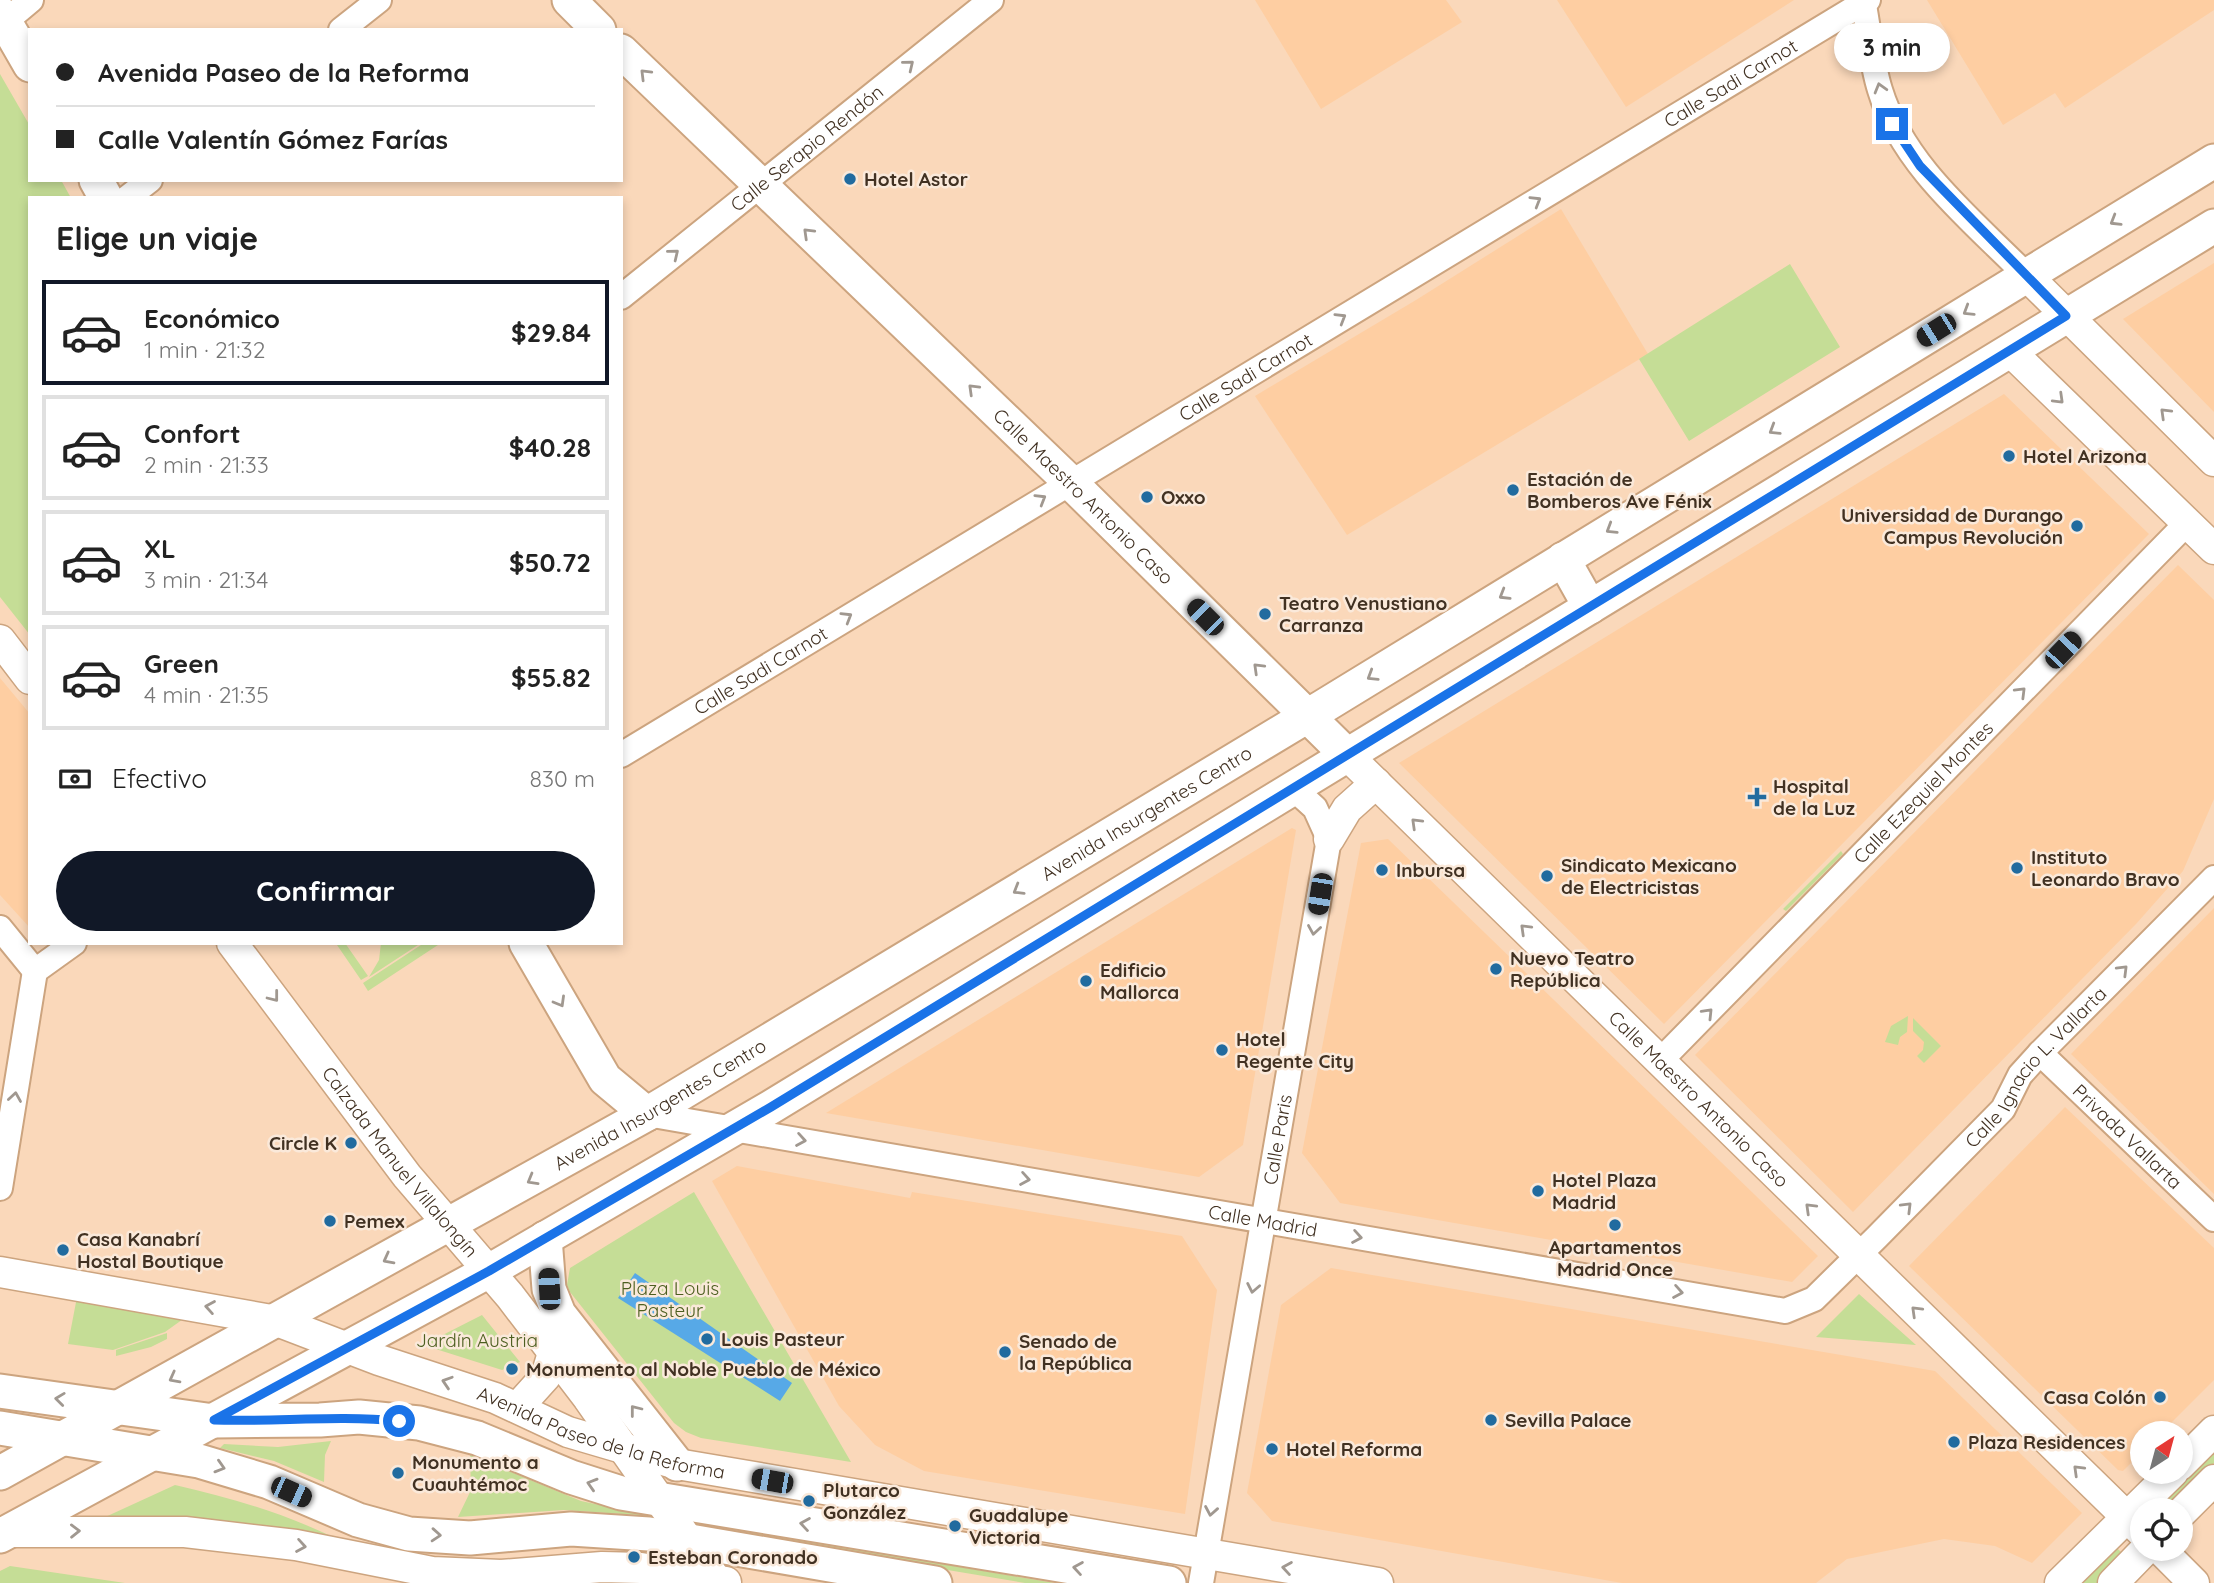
<!DOCTYPE html>
<html lang="es">
<head>
<meta charset="utf-8">
<style>
	body { margin:0; font-family:Quicksand,sans-serif; background:#f2f2f2; color:#222; height:100vh; display:flex; flex-direction:column; font-size:26px; white-space:nowrap }
	* { box-sizing:border-box; margin:0 }
	p { font-size:23px; color:#767676 }
	.icon { flex:none; width:38px; height:38px; fill:none; stroke:currentColor; stroke-width:2; stroke-linecap:round; stroke-linejoin:round }
	.map { position:relative; flex:1; overflow:hidden }
	.details { position:absolute; left:28px; top:196px; width:595px; height:749px; display:flex; flex-direction:column; background:#fff; border-radius:0px; box-shadow:0 4px 10px #0003 }
	.details>* { flex:none }
	.guide { position:absolute; left:28px; top:28px; width:595px; height:154px; border-radius:0px; box-shadow:0 4px 10px #0003; display:grid; align-content:center; height:154px; padding:0 28px; background:#fff }
	.needle { width:46px; rotate:36deg }
	.controls { position:absolute; left:2130px; top:1421px; display:grid; gap:14px }
	.controls a { display:grid; place-items:center; width:63px; height:63px; border-radius:50%; background:#fff; box-shadow:0 4px 10px #0003; font-size:35px }
	.end { position:absolute; width:32px; height:32px; margin:-16px; border:9px solid #1a73e8; background:#fff; box-shadow:0 0 0 4px #fff }
	.from { border-radius:50% }
	.bubble { position:absolute; height:49px; border-radius:24px; background:#fff; box-shadow:0 4px 10px #0003; font-size:23px; font-weight:800; line-height:49px; text-align:center }
	.car { position:absolute; width:21px; height:42px; margin:-21px -10px; border-radius:9px; box-shadow:0 0 5px 2px #0007; background:linear-gradient(#222 24%,#8ab4d8 0 40%,#222 0 76%,#8ab4d8 0 86%,#222 0) }
	.guide b { display:flex; align-items:center; gap:24px; height:66px; font-size:26px }
	.guide b+b { border-top:2px solid #e0e0e0 }
	.guide i { width:18px; height:18px; background:#222 }
	ul { padding:0; list-style:none }
	li { display:flex; align-items:center; gap:21px; height:105px; margin:0 14px 10px; padding:0 14px; border:4px solid #e0e0e0; border-radius:0px }
	li div { flex:1 }
	li b { display:block; font-size:26px }
	li em { font-style:normal; font-weight:800 }
	li.on { border-color:#111827 }
	li>.icon { width:63px; height:63px; stroke-width:1.5 }
	h2 { padding:0 28px; font-size:32px; line-height:84px }
	.pay { display:flex; align-items:center; gap:18px; height:77px; padding:0 28px; font-size:26px }
	.pay p { margin-inline-start:auto }
	.cta { display:flex; gap:14px; margin-top:auto; padding:14px 28px }
	.cta a { flex:1; height:80px; border-radius:42px; background:#111827; color:#fff; font-size:28px; font-weight:800; line-height:80px; text-align:center }
	.map>svg:first-child { display:block }
	.built { fill:#fecea2 }
	.green { fill:#c5dd96 }
	.water { fill:#57a9e7 }
	.lines { fill:none; stroke-linecap:round; stroke-linejoin:round }
	.minor-casing { stroke:#cca47f; stroke-width:28 }
	.tertiary-casing { stroke:#cca47f; stroke-width:33 }
	.secondary-casing { stroke:#cca47f; stroke-width:37 }
	.minor { stroke:#fff; stroke-width:24 }
	.tertiary { stroke:#fff; stroke-width:30 }
	.secondary { stroke:#fff; stroke-width:33 }
	.oneway { stroke:#a09890 }
	.route { stroke:#1a73e8; stroke-width:9 }
	.poi-dot { fill:#216b9f; stroke:#fae9da; stroke-width:2.5 }
	.labels { text-anchor:middle; stroke-width:5; stroke-linejoin:round; paint-order:stroke }
	.street-label { font-size:19px; fill:#413122; stroke:#fae9da }
	.poi-label { font-size:19px; font-weight:bold; fill:#413122; stroke:#fae9da; text-anchor:start }
	.park-label { font-size:19px; fill:#4d5f20; stroke:#fae9da }
</style>
</head>
<body>
<div class="map">
<svg width="2214" height="1583" viewBox="0 0 2214 1583">
	<rect width="100%" height="100%" fill="#fad8ba"/>
	<path class="built" d="M1255 0H1446L1462 22 1321 109Z
		M1557 0H1794L1626 107Z
		M1927 0H2214V10L2065 108 2055 93 2003 125Z
		M1561 209 1648 354 1347 535 1255 396 1416 300Z
		M2214 263V412L2123 319Z
		M2004 394 2149 534 1664 1024 1399 763Z
		M2178 565 2214 600V799L2183 871 2136 924 1853 1212 1695 1055Z
		M0 678 30 714V928L0 895Z
		M1292 828 1296 830 1243 1145 1199 1177 826 1113Z
		M1388 839 1818 1256 1792 1282 1340 1203 1302 1153 1361 843Z
		M2214 908V1194L2071 1054Z
		M2065 1107 2214 1248V1380L2161 1433H2142V1452L2123 1471 2118 1470 1909 1266Z
		M737 1166 910 1198 912 1192 1182 1236 1217 1290 1185 1514 924 1471 875 1445 839 1406 712 1181Z
		M1331 1268 1935 1371 2082 1513 2032 1563 1995 1546 1944 1539 1847 1559 1816 1583H1622L1272 1521 1247 1493 1281 1305Z"/>
	<path class="green" d="M0 74 30 126V180H61L71 198H30V635L0 597Z
		M1790 264 1840 347 1689 441 1639 359Z
		M1841 851 1843 854 1786 911 1783 909Z
		M345 943 368 976 361 980 337 945Z
		M381 943H421L369 977 379 960Z
		M424 943H441L368 991 363 983Z
		M1908 1016 1907 1032 1900 1037 1898 1045 1885 1042 1891 1026Z
		M1913 1018 1941 1046 1924 1063 1917 1056 1923 1050 1924 1042 1913 1031Z
		M694 1192 851 1462 701 1438 686 1432 674 1423 570 1292 567 1285 570 1268Z
		M1859 1294 1916 1345 1816 1337Z
		M77 1297 186 1317 165 1332 113 1350 68 1344Z
		M482 1315 520 1362 502 1370 423 1345Z
		M167 1333V1339L151 1347 116 1356V1350Z
		M331 1441 325 1455 324 1482 274 1461 220 1448 224 1444 278 1447Z
		M2214 1449V1463L2172 1507 2164 1500Z
		M470 1455 581 1501 651 1516 564 1510 458 1517 471 1490Z
		M175 1485C232 1498 283 1513 335 1538L90 1524Z
		M739 1530 1055 1583H1025L738 1535Z
		M2115 1546 2124 1555 2097 1583H2078Z
		M10 1566 125 1583H0V1571Z"/>
	<path class="water" d="M635 1273 792 1383 780 1401 618 1298Z"/>
	<g class="lines">
		<defs>
			<g id="minor">
				<path d="M1863 0C1869 29 1871 62 1880 90 1903 166 1972 220 2026 275"/>
				<path d="M0 26 31 0"/>
				<path d="M341 30 379 0"/>
				<path d="M127 198 150 180"/>
				<path id="s1" d="M621 297 991 0"/>
				<path id="s2" d="M621 755 1868 0"/>
				<path d="M0 928 35 971"/>
				<path d="M35 971 74 943"/>
				<path id="s3" d="M2040 1053 2214 1219"/>
				<path id="s4" d="M1660 1061 2187 523"/>
				<path id="s5" d="M647 1114 1785 1311 1814 1299 1877 1237 2003 1109 2020 1075 2040 1053 2214 878"/>
				<path d="M0 1188 35 971"/>
				<path id="s6" d="M1201 1583 1329 839 1315 808 1294 789"/>
			</g>
			<g id="tertiary">
				<path d="M2026 275 2214 461"/>
				<path d="M2010 351 2214 549"/>
				<path d="M0 640 30 679"/>
				<path id="s7" d="M1347 755 2142 1532"/>
				<path d="M1329 839 1347 809 1376 783"/>
				<path id="s8" d="M232 943 407 1176 510 1296 588 1398 716 1580"/>
				<path id="s9" d="M0 1272 277 1321 379 1360 495 1398 568 1432 677 1464 1378 1583"/>
				<path d="M518 1407 546 1376 553 1353"/>
				<path d="M2180 1465 2214 1431"/>
				<path d="M2180 1514 2214 1480"/>
				<path d="M4 1532H185L296 1545 432 1572 501 1575 602 1567 641 1568 726 1582"/>
				<path d="M2160 1549 2194 1583"/>
				<path d="M2060 1583 2173 1472"/>
				<path d="M2113 1583 2146 1549"/>
			</g>
			<g id="secondary">
				<path d="M569 0 599 30"/>
				<path d="M0 13 30 65"/>
				<path id="s10" d="M621 51 1070 482 1347 755"/>
				<path d="M96 180 106 198"/>
				<path d="M1563 559 1590 607"/>
				<path d="M526 943 605 1079 647 1114"/>
				<path d="M545 1238 549 1289 559 1314 677 1464"/>
				<path d="M0 1391 214 1421 320 1420 359 1417 419 1423 477 1438 571 1477 621 1493 1169 1583"/>
				<path d="M0 1428 199 1461 269 1482 358 1520 409 1534 470 1538 571 1529 649 1534 935 1583"/>
				<path id="s11" d="M0 1473 647 1114 1324 706 2214 161"/>
				<path d="M0 1536 489 1271 771 1107 2214 226"/>
			</g>
		</defs>
		<use href="#minor" class="minor-casing"/>
		<use href="#tertiary" class="tertiary-casing"/>
		<use href="#secondary" class="secondary-casing"/>
		<use href="#minor" class="minor"/>
		<use href="#tertiary" class="tertiary"/>
		<use href="#secondary" class="secondary"/>
	</g>
	<defs><path id="oneway-chevron" d="M-2-3.5L2.5 0L-2 3.5" fill="none" stroke-width="1.6" stroke-linecap="round" stroke-linejoin="round" transform="scale(1.75)"/></defs>
	<g class="oneway">
		<use href="#oneway-chevron" transform="translate(909 65) rotate(-39)"/>
		<use href="#oneway-chevron" transform="translate(645 74) rotate(-135)"/>
		<use href="#oneway-chevron" transform="translate(1880 88) rotate(-106)"/>
		<use href="#oneway-chevron" transform="translate(1536 201) rotate(-31)"/>
		<use href="#oneway-chevron" transform="translate(2115 221) rotate(149)"/>
		<use href="#oneway-chevron" transform="translate(808 233) rotate(-136)"/>
		<use href="#oneway-chevron" transform="translate(674 254) rotate(-39)"/>
		<use href="#oneway-chevron" transform="translate(1968 311) rotate(148)"/>
		<use href="#oneway-chevron" transform="translate(1341 318) rotate(-31)"/>
		<use href="#oneway-chevron" transform="translate(973 389) rotate(-136)"/>
		<use href="#oneway-chevron" transform="translate(2059 399) rotate(44)"/>
		<use href="#oneway-chevron" transform="translate(2165 413) rotate(-136)"/>
		<use href="#oneway-chevron" transform="translate(1774 430) rotate(148)"/>
		<use href="#oneway-chevron" transform="translate(1041 499) rotate(-31)"/>
		<use href="#oneway-chevron" transform="translate(1611 529) rotate(148)"/>
		<use href="#oneway-chevron" transform="translate(1504 595) rotate(149)"/>
		<use href="#oneway-chevron" transform="translate(847 617) rotate(-31)"/>
		<use href="#oneway-chevron" transform="translate(1258 668) rotate(-136)"/>
		<use href="#oneway-chevron" transform="translate(1372 676) rotate(148)"/>
		<use href="#oneway-chevron" transform="translate(2021 692) rotate(-45)"/>
		<use href="#oneway-chevron" transform="translate(1416 823) rotate(-136)"/>
		<use href="#oneway-chevron" transform="translate(1018 890) rotate(149)"/>
		<use href="#oneway-chevron" transform="translate(1525 929) rotate(-136)"/>
		<use href="#oneway-chevron" transform="translate(1314 930) rotate(99)"/>
		<use href="#oneway-chevron" transform="translate(2123 970) rotate(-45)"/>
		<use href="#oneway-chevron" transform="translate(274 997) rotate(52)"/>
		<use href="#oneway-chevron" transform="translate(560 1002) rotate(60)"/>
		<use href="#oneway-chevron" transform="translate(1708 1013) rotate(-46)"/>
		<use href="#oneway-chevron" transform="translate(15 1097) rotate(-81)"/>
		<use href="#oneway-chevron" transform="translate(801 1140) rotate(10)"/>
		<use href="#oneway-chevron" transform="translate(1025 1179) rotate(10)"/>
		<use href="#oneway-chevron" transform="translate(532 1180) rotate(150)"/>
		<use href="#oneway-chevron" transform="translate(1907 1207) rotate(-45)"/>
		<use href="#oneway-chevron" transform="translate(1810 1208) rotate(-136)"/>
		<use href="#oneway-chevron" transform="translate(1357 1237) rotate(10)"/>
		<use href="#oneway-chevron" transform="translate(388 1259) rotate(152)"/>
		<use href="#oneway-chevron" transform="translate(1253 1288) rotate(101)"/>
		<use href="#oneway-chevron" transform="translate(1678 1292) rotate(10)"/>
		<use href="#oneway-chevron" transform="translate(210 1307) rotate(-170)"/>
		<use href="#oneway-chevron" transform="translate(1916 1311) rotate(-136)"/>
		<use href="#oneway-chevron" transform="translate(174 1378) rotate(152)"/>
		<use href="#oneway-chevron" transform="translate(447 1382) rotate(-162)"/>
		<use href="#oneway-chevron" transform="translate(60 1399) rotate(-173)"/>
		<use href="#oneway-chevron" transform="translate(635 1410) rotate(-128)"/>
		<use href="#oneway-chevron" transform="translate(220 1467) rotate(17)"/>
		<use href="#oneway-chevron" transform="translate(2078 1470) rotate(-136)"/>
		<use href="#oneway-chevron" transform="translate(592 1484) rotate(-163)"/>
		<use href="#oneway-chevron" transform="translate(1211 1511) rotate(100)"/>
		<use href="#oneway-chevron" transform="translate(805 1524) rotate(-171)"/>
		<use href="#oneway-chevron" transform="translate(75 1531) rotate(-1)"/>
		<use href="#oneway-chevron" transform="translate(436 1535) rotate(4)"/>
		<use href="#oneway-chevron" transform="translate(301 1546) rotate(10)"/>
		<use href="#oneway-chevron" transform="translate(1078 1568) rotate(-171)"/>
		<use href="#oneway-chevron" transform="translate(1287 1568) rotate(-171)"/>
	</g>
	<g class="lines">
		<path class="route" d="M399 1421C338 1415 275 1422 214 1420L489 1271 771 1107 2066 316 1920 166 1892 124"/>
	</g>
	<g class="poi-dot">
		<circle cx="850" cy="179" r="7"/>
		<circle cx="2009" cy="456" r="7"/>
		<circle cx="1513" cy="490" r="7"/>
		<circle cx="1147" cy="497" r="7"/>
		<circle cx="2077" cy="526" r="7"/>
		<circle cx="1265" cy="614" r="7"/>
		<path d="M1753.5 786.5h7v7h7v7h-7v7h-7v-7h-7v-7h7z"/>
		<circle cx="2017" cy="868" r="7"/>
		<circle cx="1382" cy="870" r="7"/>
		<circle cx="1547" cy="876" r="7"/>
		<circle cx="1496" cy="969" r="7"/>
		<circle cx="1086" cy="981" r="7"/>
		<circle cx="1222" cy="1050" r="7"/>
		<circle cx="351" cy="1143" r="7"/>
		<circle cx="1538" cy="1191" r="7"/>
		<circle cx="330" cy="1221" r="7"/>
		<circle cx="1615" cy="1225" r="7"/>
		<circle cx="63" cy="1250" r="7"/>
		<circle cx="707" cy="1339" r="7"/>
		<circle cx="1005" cy="1352" r="7"/>
		<circle cx="512" cy="1369" r="7"/>
		<circle cx="2160" cy="1397" r="7"/>
		<circle cx="1491" cy="1420" r="7"/>
		<circle cx="1954" cy="1442" r="7"/>
		<circle cx="1272" cy="1449" r="7"/>
		<circle cx="398" cy="1473" r="7"/>
		<circle cx="809" cy="1501" r="7"/>
		<circle cx="955" cy="1526" r="7"/>
		<circle cx="634" cy="1557" r="7"/>
	</g>
	<g class="labels">
		<g class="street-label">
			<text dy="7" stroke="none"><textPath href="#s2" startOffset="1297">Calle Sadi Carnot</textPath></text>
			<text dy="7" stroke="none"><textPath href="#s1" startOffset="238">Calle Serapio Rendón</textPath></text>
			<text dy="7" stroke="none"><textPath href="#s2" startOffset="730">Calle Sadi Carnot</textPath></text>
			<text dy="7" stroke="none"><textPath href="#s10" startOffset="642">Calle Maestro Antonio Caso</textPath></text>
			<text dy="7" stroke="none"><textPath href="#s2" startOffset="163">Calle Sadi Carnot</textPath></text>
			<text dy="7" stroke="none"><textPath href="#s4" startOffset="376">Calle Ezequiel Montes</textPath></text>
			<text dy="7" stroke="none"><textPath href="#s11" startOffset="1323">Avenida Insurgentes Centro</textPath></text>
			<text dy="7" stroke="none"><textPath href="#s5" startOffset="1508">Calle Ignacio L. Vallarta</textPath></text>
			<text dy="7" stroke="none"><textPath href="#s7" startOffset="492">Calle Maestro Antonio Caso</textPath></text>
			<text dy="7" stroke="none"><textPath href="#s11" startOffset="756">Avenida Insurgentes Centro</textPath></text>
			<text dy="7" stroke="none"><textPath href="#s3" startOffset="121">Privada Vallarta</textPath></text>
			<text dy="7" stroke="none"><textPath href="#s6" startOffset="450">Calle Paris</textPath></text>
			<text dy="7" stroke="none"><textPath href="#s8" startOffset="276">Calzada Manuel Villalongín</textPath></text>
			<text dy="7" stroke="none"><textPath href="#s5" startOffset="625">Calle Madrid</textPath></text>
			<text dy="7" stroke="none"><textPath href="#s9" startOffset="625">Avenida Paseo de la Reforma</textPath></text>
		</g>
		<g class="poi-label">
			<text x="864" y="186">Hotel Astor</text>
			<text x="2023" y="463">Hotel Arizona</text>
			<text x="1527" y="486">Estación de<tspan x="1527" dy="22">Bomberos Ave Fénix</tspan></text>
			<text x="1161" y="504">Oxxo</text>
			<text x="2063" y="522" text-anchor="end">Universidad de Durango<tspan x="2063" dy="22">Campus Revolución</tspan></text>
			<text x="1279" y="610">Teatro Venustiano<tspan x="1279" dy="22">Carranza</tspan></text>
			<text x="1773" y="793">Hospital<tspan x="1773" dy="22">de la Luz</tspan></text>
			<text x="2031" y="864">Instituto<tspan x="2031" dy="22">Leonardo Bravo</tspan></text>
			<text x="1561" y="872">Sindicato Mexicano<tspan x="1561" dy="22">de Electricistas</tspan></text>
			<text x="1396" y="877">Inbursa</text>
			<text x="1510" y="965">Nuevo Teatro<tspan x="1510" dy="22">República</tspan></text>
			<text x="1100" y="977">Edificio<tspan x="1100" dy="22">Mallorca</tspan></text>
			<text x="1236" y="1046">Hotel<tspan x="1236" dy="22">Regente City</tspan></text>
			<text x="337" y="1150" text-anchor="end">Circle K</text>
			<text x="1552" y="1187">Hotel Plaza<tspan x="1552" dy="22">Madrid</tspan></text>
			<text x="344" y="1228">Pemex</text>
			<text x="77" y="1246">Casa Kanabrí<tspan x="77" dy="22">Hostal Boutique</tspan></text>
			<text x="1615" y="1254" text-anchor="middle">Apartamentos<tspan x="1615" dy="22">Madrid Once</tspan></text>
			<text x="721" y="1346">Louis Pasteur</text>
			<text x="1019" y="1348">Senado de<tspan x="1019" dy="22">la República</tspan></text>
			<text x="526" y="1376">Monumento al Noble Pueblo de México</text>
			<text x="2146" y="1404" text-anchor="end">Casa Colón</text>
			<text x="1505" y="1427">Sevilla Palace</text>
			<text x="1968" y="1449">Plaza Residences</text>
			<text x="1286" y="1456">Hotel Reforma</text>
			<text x="412" y="1469">Monumento a<tspan x="412" dy="22">Cuauhtémoc</tspan></text>
			<text x="823" y="1497">Plutarco<tspan x="823" dy="22">González</tspan></text>
			<text x="969" y="1522">Guadalupe<tspan x="969" dy="22">Victoria</tspan></text>
			<text x="648" y="1564">Esteban Coronado</text>
		</g>
		<g class="park-label">
			<text x="670" y="1295">Plaza Louis<tspan x="670" dy="22">Pasteur</tspan></text>
			<text x="477" y="1347">Jardín Austria</text>
		</g>
	</g>
</svg>
<div class="controls">
<a><svg class="needle" viewBox="-14 -14 28 28"><path d="M0-13l5 13h-10z" fill="#e53935"/><path d="M0 13l5-13h-10z" fill="#767676"/></svg></a>
<a><svg class="icon" aria-label="locate" viewBox="0 0 24 24"><circle cx="12" cy="12" r="6"/><path d="M12 2v4M12 18v4M2 12h4M18 12h4"/></svg></a>
</div>
<i class="end from" style="left:399px;top:1421px"></i>
<i class="end" style="left:1892px;top:124px"></i>
<div class="bubble" style="left:1834px;top:23px;width:116px">3 min</div>
<i class="car" style="left:1936px;top:330px;rotate:238deg"></i>
<i class="car" style="left:1205px;top:617px;rotate:315deg"></i>
<i class="car" style="left:2063px;top:650px;rotate:44deg"></i>
<i class="car" style="left:1320px;top:894px;rotate:189deg"></i>
<i class="car" style="left:549px;top:1289px;rotate:357deg"></i>
<i class="car" style="left:772px;top:1481px;rotate:280deg"></i>
<i class="car" style="left:291px;top:1492px;rotate:114deg"></i>
<div class="guide">
<b><i class="from"></i>Avenida Paseo de la Reforma</b>
<b><i></i>Calle Valentín Gómez Farías</b>
</div>
<section class="details">
<h2>Elige un viaje</h2>
<ul>
<li class="on"><svg class="icon" aria-label="car" viewBox="0 0 24 24"><path d="M5 17H2v-5l4-1 3-4h7l3 4 3 1v5h-3M9 17h6M6 11h13"/><circle cx="7" cy="17" r="2"/><circle cx="17" cy="17" r="2"/></svg><div><b>Económico</b><p>1 min · 21:32</p></div><em>$29.84</em></li>
<li><svg class="icon" aria-label="car" viewBox="0 0 24 24"><path d="M5 17H2v-5l4-1 3-4h7l3 4 3 1v5h-3M9 17h6M6 11h13"/><circle cx="7" cy="17" r="2"/><circle cx="17" cy="17" r="2"/></svg><div><b>Confort</b><p>2 min · 21:33</p></div><em>$40.28</em></li>
<li><svg class="icon" aria-label="car" viewBox="0 0 24 24"><path d="M5 17H2v-5l4-1 3-4h7l3 4 3 1v5h-3M9 17h6M6 11h13"/><circle cx="7" cy="17" r="2"/><circle cx="17" cy="17" r="2"/></svg><div><b>XL</b><p>3 min · 21:34</p></div><em>$50.72</em></li>
<li><svg class="icon" aria-label="car" viewBox="0 0 24 24"><path d="M5 17H2v-5l4-1 3-4h7l3 4 3 1v5h-3M9 17h6M6 11h13"/><circle cx="7" cy="17" r="2"/><circle cx="17" cy="17" r="2"/></svg><div><b>Green</b><p>4 min · 21:35</p></div><em>$55.82</em></li>
</ul>
<div class="pay"><svg class="icon" aria-label="cash" viewBox="0 0 24 24"><path d="M3 7h18v10H3z"/><circle cx="12" cy="12" r="2"/></svg>Efectivo<p>830 m</p></div>
<div class="cta"><a>Confirmar</a></div>
</section>
</div>
</body>
</html>
